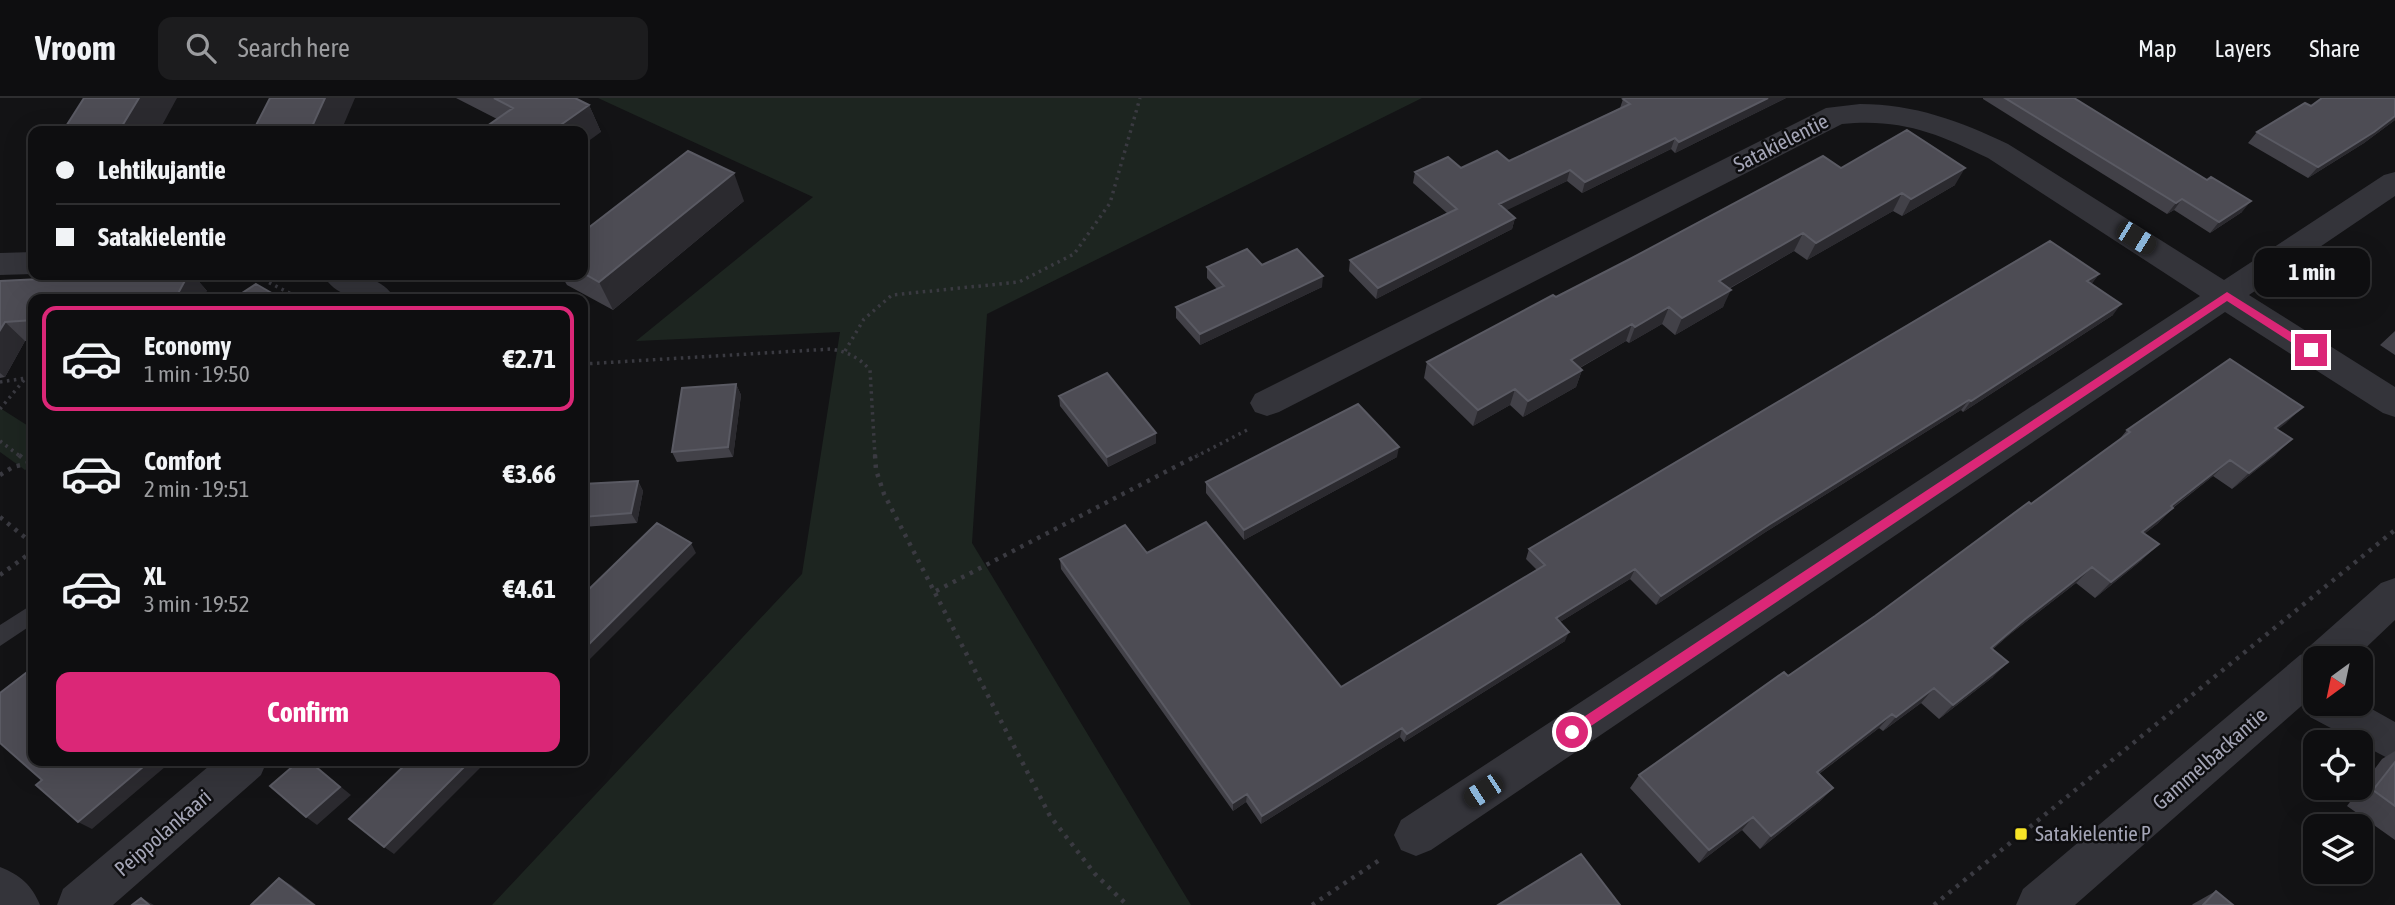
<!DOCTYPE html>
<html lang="en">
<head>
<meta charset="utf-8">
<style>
	body { margin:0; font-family:"Asap Condensed",sans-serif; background:#1c1c1e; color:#f1f3f6; height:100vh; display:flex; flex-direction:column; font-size:26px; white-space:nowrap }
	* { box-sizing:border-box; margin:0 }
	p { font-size:23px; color:#9b9c9f }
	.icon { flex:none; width:38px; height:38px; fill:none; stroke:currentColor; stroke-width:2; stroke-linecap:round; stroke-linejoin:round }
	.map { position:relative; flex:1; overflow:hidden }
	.panel { position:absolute; left:28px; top:196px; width:560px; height:472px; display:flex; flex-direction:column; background:#0e0e10; border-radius:14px; box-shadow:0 7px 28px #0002,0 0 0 2px #2e2e30 }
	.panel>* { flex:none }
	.hud { position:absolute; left:28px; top:28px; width:560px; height:154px; border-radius:14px; box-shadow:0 7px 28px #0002,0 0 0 2px #2e2e30; display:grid; align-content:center; height:154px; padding:0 28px; background:#0e0e10 }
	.needle { width:46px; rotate:213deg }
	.tools { position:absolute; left:2303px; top:548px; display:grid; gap:14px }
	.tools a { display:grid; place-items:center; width:70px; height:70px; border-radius:14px; background:#0e0e10; box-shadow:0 7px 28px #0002,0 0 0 2px #2e2e30; font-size:35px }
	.end { position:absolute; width:32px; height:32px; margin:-16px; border:9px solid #db2777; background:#fff; box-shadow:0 0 0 4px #fff }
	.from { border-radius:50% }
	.bubble { position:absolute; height:49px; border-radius:14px; background:#0e0e10; box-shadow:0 7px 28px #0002,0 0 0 2px #2e2e30; font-size:23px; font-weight:700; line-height:49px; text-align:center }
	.car { position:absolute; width:21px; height:42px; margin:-21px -10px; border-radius:9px; box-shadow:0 0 5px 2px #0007; background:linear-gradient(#222 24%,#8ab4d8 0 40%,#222 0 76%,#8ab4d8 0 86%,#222 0) }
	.hud b { display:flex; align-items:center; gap:24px; height:66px; font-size:26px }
	.hud b+b { border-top:2px solid #2e2e30 }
	.hud i { width:18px; height:18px; background:#f1f3f6 }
	ul { padding:12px 0 0; list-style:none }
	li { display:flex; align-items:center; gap:21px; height:105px; margin:0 14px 10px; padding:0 14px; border:4px solid transparent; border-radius:14px }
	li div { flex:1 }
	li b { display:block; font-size:26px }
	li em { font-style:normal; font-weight:700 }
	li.active { border-color:#db2777 }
	li>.icon { width:63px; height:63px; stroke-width:1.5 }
	.cta { display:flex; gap:14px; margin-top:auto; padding:14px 28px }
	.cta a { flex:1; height:80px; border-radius:14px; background:#db2777; color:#fff; font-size:28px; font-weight:700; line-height:80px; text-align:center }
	header { display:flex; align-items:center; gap:42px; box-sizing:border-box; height:98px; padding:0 35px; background:#0e0e10; border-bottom:2px solid #2e2e30 }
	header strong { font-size:33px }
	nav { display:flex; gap:38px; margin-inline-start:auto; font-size:24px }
	.search { width:490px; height:63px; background:#1c1c1e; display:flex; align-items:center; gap:18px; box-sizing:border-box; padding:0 24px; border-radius:14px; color:#9b9c9f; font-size:26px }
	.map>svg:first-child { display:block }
	.green { fill:#1d2520 }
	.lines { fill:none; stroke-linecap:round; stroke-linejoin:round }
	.path-far1 { stroke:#3a3a41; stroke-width:3.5; stroke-dasharray:2.5 4.5; stroke-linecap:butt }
	.path { stroke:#3a3a41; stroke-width:4.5; stroke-dasharray:3.5 6; stroke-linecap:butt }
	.service { fill:#34343a; fill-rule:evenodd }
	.minor { fill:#34343a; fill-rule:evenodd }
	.tertiary { fill:#34343a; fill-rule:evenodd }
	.wall { fill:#424148 }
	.shaded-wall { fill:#2b2a2f }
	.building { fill:#4d4c54; stroke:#5a5a63; stroke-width:2 }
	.route { fill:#db2777 }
	.poi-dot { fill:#f8e527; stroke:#0e0e10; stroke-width:2.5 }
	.labels { text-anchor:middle; stroke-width:5; stroke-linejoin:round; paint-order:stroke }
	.street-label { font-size:21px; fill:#a4a5b6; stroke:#0e0e10 }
	.poi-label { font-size:21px; fill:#a4a5b6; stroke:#0e0e10; text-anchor:start }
</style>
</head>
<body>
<header>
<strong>Vroom</strong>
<div class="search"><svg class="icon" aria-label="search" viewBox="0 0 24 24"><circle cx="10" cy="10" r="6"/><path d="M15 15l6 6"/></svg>Search here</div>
<nav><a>Map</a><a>Layers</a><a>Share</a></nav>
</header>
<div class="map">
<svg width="2395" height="807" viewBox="0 0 2395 807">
	<rect width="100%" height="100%" fill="#131315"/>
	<path class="green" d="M598 0H1422L987 216 972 445 1191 807H492L802 476 840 234 636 243 813 99Z
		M0 310 33 331V367L25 372 0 354Z"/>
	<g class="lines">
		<path class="path-far1" d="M193 182 246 179 264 182 301 201
			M845 253 864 221 892 197 1019 184 1074 156 1110 105 1140 0
			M583 266 831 251C847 254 859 259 870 272L875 359
			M0 284 33 279
			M0 311 25 281
			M0 343 21 359
			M1195 359 1247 332"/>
		<path class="path" d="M19 357 26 363
			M875 357 876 372 884 396 1050 718 1095 776 1127 807
			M0 377 13 369 33 364
			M0 419 33 446
			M0 477 33 453
			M936 493 1198 357
			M1312 807 1381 761
			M1934 807 2395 432"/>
		<path class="service" d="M33 506V526L0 548V527Z"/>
		<path class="minor" d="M1860 6C1914 6 1960 23 2008 46L2224 182 2384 77 2395 74V98L2249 197 2395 289V319L2383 315 2225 214 1431 752 1416 758 1401 752 1394 737 1401 722 2200 198 1988 60C1937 35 1900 20 1842 26L1279 314 1267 318 1255 314 1250 305 1255 296 1826 10Z
			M33 154V176L0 177V155Z
			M323 177C349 176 380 175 395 201 369 202 338 203 323 177Z
			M2315 591V606L2361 605 2395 624V664L2310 619 2304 606 2310 593Z
			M215 663H267L261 677 113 807H57L63 791Z
			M0 769C20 777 32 787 40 807H0Z"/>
		<path class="tertiary" d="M2395 480V522L2355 560H2315V596L2075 807H2016L2023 791 2300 557 2308 554 2311 547 2381 485Z"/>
	</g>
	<path class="wall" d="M456 0H575L589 7 601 34 497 21Z
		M1625 0H1786L1675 55 1671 51 1582 95 1567 83 1506 112 1515 120 1512 131 1376 201 1349 173 1350 162 1447 115 1413 85 1415 74 1461 70 1509 63 1620 10 1623 1Z
		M1983 0H2074L2242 114 2210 135 2174 112 2167 116 1983 1Z
		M2395 0V22L2364 45 2308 80 2248 45 2257 34 2311 8Z
		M1841 70 1955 87 1902 118 1893 113 1807 162 1794 153 1729 191 1723 209 1675 237 1662 226 1629 245 1626 243 1580 270 1582 272 1576 289 1523 319 1510 307 1473 328 1424 280 1427 264 1556 199Z
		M744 103 613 212 567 187 561 177H583V134Z
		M1262 167 1322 189 1200 247 1176 220V209L1217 191 1207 180V169Z
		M2099 176 2091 186 2113 217 1963 314 1961 312 1764 435 1656 507 1630 481 1560 524 1565 543 1404 644 1400 639 1261 726 1246 704 1233 713 1061 471 1060 461 1147 455 1341 589 1537 472 1526 461 1529 451Z
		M122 177H193L207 193 33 201V243H25L5 279 0 280V183Z
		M2395 233V257L2380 247Z
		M736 286 741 297 733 359 677 364 672 354Z
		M1059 298 1156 345 1108 369 1060 308Z
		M2303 309 2277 332 2292 341 2274 358 2232 391 2213 378 2173 410 2157 426 2144 436 2142 462 2095 500 2076 485 2009 537 1992 552 1993 579 1939 621 1921 605 1883 633 1879 630 1819 676 1833 690 1820 703 1760 751 1742 732 1699 765 1630 690 1639 677 1788 578 1875 518 2118 343 2127 332Z
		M1397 359 1244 442 1206 395V384Z
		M638 383 643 393 637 425 583 429V386Z
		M2395 653V742L2347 708 2382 661Z
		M2216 793 2233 807H2192L2193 806Z"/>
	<path class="shaded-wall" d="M139 0H177L159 33H119Z
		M325 0H355L341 33H310Z
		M1768 0H1786L1675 55 1679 44Z
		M589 7 601 34 583 47V33H552Z
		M2395 18V22L2364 45 2308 80 2318 69Z
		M1675 40 1671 51 1582 95 1585 84Z
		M1965 70 1955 87 1902 118 1911 101Z
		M1570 72 1567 83 1497 117 1499 106Z
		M734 75 744 103 613 212 599 184Z
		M1902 95 1893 113 1807 162 1816 145Z
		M2182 101 2174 112 2167 116 2176 105Z
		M2251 103 2242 114 2210 135 2219 124Z
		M1515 120 1512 131 1376 201 1378 190Z
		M1803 135 1794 153 1712 200 1719 183Z
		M2099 176 2091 187 2087 183Z
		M188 177H193L207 193 203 201H175Z
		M1323 178 1322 189 1200 247V236Z
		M1731 192 1723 209 1675 237 1682 220Z
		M2121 206 2113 217 1963 314 1971 303Z
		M1669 209 1662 226 1629 245 1635 229Z
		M5 224 25 243 5 279 0 275V232Z
		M1632 226 1626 243 1565 278 1571 262Z
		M1582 272 1576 289 1523 319 1528 303Z
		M736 286 741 297 733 359 728 349Z
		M1515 291 1510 307 1473 328 1478 312Z
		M1969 302 1961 312 1764 435 1656 507 1661 498 1770 426Z
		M2303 309 2285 326 2257 347 2275 330Z
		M1156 335V345L1108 369 1107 359Z
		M2292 341 2274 358 2232 391 2249 375Z
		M1399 349 1397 359 1244 442V432Z
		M2230 362 2213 378 2154 424 2171 408Z
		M638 383 643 393 637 425 631 415Z
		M2173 410 2157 426 2126 450 2142 434Z
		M691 445 696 455 583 568V552Z
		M2159 446 2142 462 2095 500 2111 484Z
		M2092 469 2076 485 2009 537 1976 565 1991 550 2024 522Z
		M1635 471 1630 481 1552 529 1556 520Z
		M1569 534 1565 543 1404 644 1407 636Z
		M2008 564 1993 579 1939 621 1953 607Z
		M1934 590 1921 605 1883 633 1896 619Z
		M1892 616 1879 630 1804 687 1817 674Z
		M1402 630 1400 639 1261 726 1262 718Z
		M150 663H172L92 731 78 724Z
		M309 663 351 697 317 727 306 719Z
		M470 663H487L394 756 384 749Z
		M1833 690 1820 703 1760 751 1771 738Z
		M1247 696 1246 704 1233 713V705Z
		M1753 719 1742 732 1699 765 1709 752Z
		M279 780 291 787 316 807H314Z
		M141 800 154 807H149Z"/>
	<path class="building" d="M84 0H139L119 33H63Z
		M270 0H325L310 33H253Z
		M494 0H575L589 7 552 33H480L513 10Z
		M1625 0H1768L1679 44 1675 40 1585 84 1570 72 1499 106 1515 120 1378 190 1350 162 1457 111 1415 74 1448 59 1461 70 1497 53 1509 63 1630 6 1623 1Z
		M2005 0H2074L2207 82 2211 79 2251 103 2219 124 2182 101 2176 105Z
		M2322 0H2395V18L2374 34 2318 69 2257 34 2305 5 2311 8Z
		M1907 32 1965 70 1911 101 1902 95 1816 145 1803 135 1719 183 1731 192 1682 220 1669 209 1635 229 1632 226 1571 262 1582 272 1528 303 1515 291 1478 312 1427 264 1553 197 1556 199 1628 162 1823 58 1841 70Z
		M688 53 734 75 599 184 583 175V134Z
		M2050 143 2099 176 2087 183 2121 206 1971 303 1969 302 1770 426 1661 498 1635 471 1556 520 1569 534 1407 636 1402 630 1262 718 1247 696 1233 705 1060 461 1125 427 1147 455 1206 424 1341 589 1545 467 1529 451Z
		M1247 151 1262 167 1297 151 1323 178 1200 236 1176 209 1224 188 1207 169Z
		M122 177H188L175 201H33V222L5 224 0 232V183Z
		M256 186 282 201H233Z
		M2230 261 2303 309 2275 330 2292 341 2249 375 2230 362 2171 408 2173 410 2142 434 2159 446 2111 484 2092 469 2024 522 1991 550 2008 564 1953 607 1934 590 1896 619 1892 616 1817 674 1833 690 1771 738 1753 719 1709 752 1639 677 1784 574 1788 578 1875 518 2029 404 2031 406 2130 334 2127 332Z
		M1107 275 1156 335 1107 359 1059 298Z
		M736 286 728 349 672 354 682 290Z
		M1358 306 1399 349 1244 432 1206 384Z
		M638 383 631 415 583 419V386Z
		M657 425 691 445 583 552V497Z
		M31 571 33 573V663H150L78 724 36 687 42 682 0 645V595Z
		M299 663H309L340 689 306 719 270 688Z
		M409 663H470L384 749 349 721Z
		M2395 664V708L2373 692Z
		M1581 756 1620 807H1498Z
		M279 780 314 807H251Z
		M2216 793 2233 807H2203Z
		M141 800 149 807H132Z"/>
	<path class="route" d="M2227 194 2315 249V255H2308L2227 203 1576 638H1567V630Z"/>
	<rect class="poi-dot" x="2014" y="729" width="14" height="14" rx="3.5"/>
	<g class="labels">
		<g class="street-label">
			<text transform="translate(1781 45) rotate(-27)" y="7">Satakielentie</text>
			<text transform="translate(2210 661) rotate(-41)" y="7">Gammelbackantie</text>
			<text transform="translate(163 735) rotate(-41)" y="7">Peippolankaari</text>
		</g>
		<g class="poi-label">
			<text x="2035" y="743">Satakielentie P</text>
		</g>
	</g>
</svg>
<div class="tools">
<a><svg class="needle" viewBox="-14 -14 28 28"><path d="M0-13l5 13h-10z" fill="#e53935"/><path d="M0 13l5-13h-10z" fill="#9b9c9f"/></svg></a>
<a><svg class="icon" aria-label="locate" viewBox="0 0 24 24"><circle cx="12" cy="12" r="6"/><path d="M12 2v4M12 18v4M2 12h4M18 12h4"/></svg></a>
<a><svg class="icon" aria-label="layers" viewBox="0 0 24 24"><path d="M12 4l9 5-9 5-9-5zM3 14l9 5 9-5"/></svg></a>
</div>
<i class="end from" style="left:1572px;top:634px"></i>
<i class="end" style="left:2311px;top:252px"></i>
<div class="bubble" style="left:2254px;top:150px;width:116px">1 min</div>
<i class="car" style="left:2136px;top:140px;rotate:122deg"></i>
<i class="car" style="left:1483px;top:693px;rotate:237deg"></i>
<div class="hud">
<b><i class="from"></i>Lehtikujantie</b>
<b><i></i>Satakielentie</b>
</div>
<section class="panel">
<ul>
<li class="active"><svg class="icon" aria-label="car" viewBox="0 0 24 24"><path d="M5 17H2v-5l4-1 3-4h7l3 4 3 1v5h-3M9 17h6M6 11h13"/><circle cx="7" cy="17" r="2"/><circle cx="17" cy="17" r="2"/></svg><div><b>Economy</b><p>1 min · 19:50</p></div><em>€2.71</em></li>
<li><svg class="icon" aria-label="car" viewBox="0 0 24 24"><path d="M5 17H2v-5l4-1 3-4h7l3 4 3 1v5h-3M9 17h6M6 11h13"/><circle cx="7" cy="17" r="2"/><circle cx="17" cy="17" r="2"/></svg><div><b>Comfort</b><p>2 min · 19:51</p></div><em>€3.66</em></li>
<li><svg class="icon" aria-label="car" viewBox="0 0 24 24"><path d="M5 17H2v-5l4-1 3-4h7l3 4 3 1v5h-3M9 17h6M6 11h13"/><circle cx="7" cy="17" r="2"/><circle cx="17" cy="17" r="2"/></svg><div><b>XL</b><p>3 min · 19:52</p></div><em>€4.61</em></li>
</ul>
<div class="cta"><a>Confirm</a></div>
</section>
</div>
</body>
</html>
